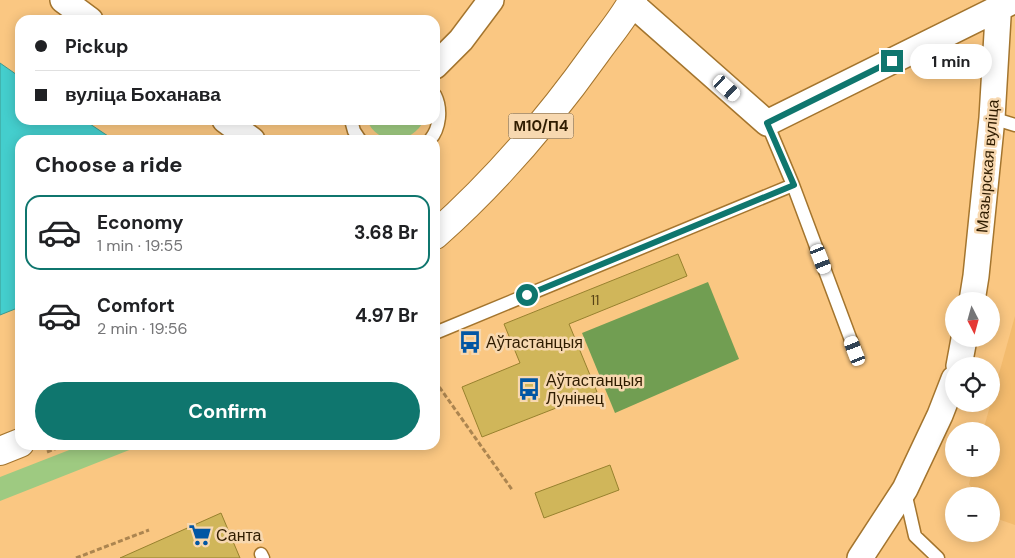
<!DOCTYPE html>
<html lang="en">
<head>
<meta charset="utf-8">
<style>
	body { margin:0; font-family:"DM Sans",sans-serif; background:#f6f6f6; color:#202124; height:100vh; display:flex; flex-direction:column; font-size:19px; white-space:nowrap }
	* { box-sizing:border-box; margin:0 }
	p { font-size:16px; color:#757577 }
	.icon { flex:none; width:28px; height:28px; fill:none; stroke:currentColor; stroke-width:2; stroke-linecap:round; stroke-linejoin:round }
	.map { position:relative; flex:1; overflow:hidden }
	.panel { position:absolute; left:15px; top:135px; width:425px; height:315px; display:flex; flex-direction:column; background:#fff; border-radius:15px; box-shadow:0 2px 12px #0003 }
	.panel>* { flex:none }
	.banner { position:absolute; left:15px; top:15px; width:425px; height:110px; border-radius:15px; box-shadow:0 2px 12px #0003; display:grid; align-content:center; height:110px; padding:0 20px; background:#fff }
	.needle { width:32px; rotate:174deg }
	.buttons { position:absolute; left:945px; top:292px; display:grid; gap:10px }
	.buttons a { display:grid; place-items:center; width:55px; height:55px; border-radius:50%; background:#fff; box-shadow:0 2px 12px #0003; font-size:25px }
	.end { position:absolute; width:22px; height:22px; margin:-11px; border:6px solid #0f766e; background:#fff; box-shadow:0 0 0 2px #fff }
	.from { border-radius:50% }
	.bubble { position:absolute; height:35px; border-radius:18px; background:#fff; box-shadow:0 2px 12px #0003; font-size:16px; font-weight:700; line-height:35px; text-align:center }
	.car { position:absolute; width:15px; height:30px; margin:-15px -8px; border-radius:6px; box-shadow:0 0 4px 1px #0007; background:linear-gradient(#fff 24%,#345 0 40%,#fff 0 76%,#345 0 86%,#fff 0) }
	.banner b { display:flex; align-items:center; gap:18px; height:48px; font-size:19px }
	.banner b+b { border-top:1px solid #e0e0e0 }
	.banner i { width:12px; height:12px; background:#202124 }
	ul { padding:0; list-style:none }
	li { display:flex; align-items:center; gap:15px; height:75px; margin:0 10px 8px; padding:0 10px; border:2px solid transparent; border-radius:15px }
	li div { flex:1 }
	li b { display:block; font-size:19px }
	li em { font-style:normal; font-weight:700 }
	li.on { border-color:#0f766e }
	li>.icon { width:45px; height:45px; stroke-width:1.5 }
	h2 { padding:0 20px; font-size:22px; line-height:60px }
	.primary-button { display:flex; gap:10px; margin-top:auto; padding:10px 20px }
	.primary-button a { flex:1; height:58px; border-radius:30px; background:#0f766e; color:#fff; font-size:20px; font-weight:700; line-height:58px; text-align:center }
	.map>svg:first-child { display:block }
	.built { fill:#f3bb6e }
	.green { fill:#9eca81 }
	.forest { fill:#719e52 }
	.water { fill:#44cecd; stroke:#3e9990 }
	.building { fill:#d0b65a; stroke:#97812e }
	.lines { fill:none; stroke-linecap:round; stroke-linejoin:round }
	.lane-casing { stroke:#a4752e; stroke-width:15 }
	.street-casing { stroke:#a4752e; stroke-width:28 }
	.primary-casing { stroke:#a4752e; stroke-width:30 }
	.path { stroke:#ac8550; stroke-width:3; stroke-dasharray:5 2.5; stroke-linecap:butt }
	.lane { stroke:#fff; stroke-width:12 }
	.street { stroke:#fff; stroke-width:25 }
	.primary { stroke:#fff; stroke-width:28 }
	.route { stroke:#0f766e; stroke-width:6 }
	.labels { text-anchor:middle; stroke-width:5; stroke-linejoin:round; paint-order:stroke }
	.number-label { font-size:14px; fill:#574216 }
	.shield { fill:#f7d8b0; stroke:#6b5435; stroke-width:1 }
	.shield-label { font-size:15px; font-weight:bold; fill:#2f1c00 }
	.street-label { font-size:16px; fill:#2f1c00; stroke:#f7d8b0 }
	.poi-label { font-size:16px; fill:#2f1c00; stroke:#f7d8b0; text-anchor:start }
</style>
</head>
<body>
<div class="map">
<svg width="1015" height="558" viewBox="0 0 1015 558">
	<rect width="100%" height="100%" fill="#fac782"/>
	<path class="built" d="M1015 316V525L995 518 991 514V496H978L969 484 973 469H991V431H983Z"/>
	<path class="green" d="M367 120H424C413 145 377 146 367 120Z
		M82 445H142L0 501V477Z"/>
	<path class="forest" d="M708 282 739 359 615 413 582 333Z"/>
	<path class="water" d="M0 63 20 77V120H84L114 140H20V307L0 315Z"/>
	<path class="building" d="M678 254 687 276 569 324 597 392 482 437 462 387 520 363 504 324Z
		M610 465 619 490 544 518 535 493Z
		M221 513 240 558H120Z"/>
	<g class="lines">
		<defs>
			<path id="lane" d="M992 118 1015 125
				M351 120 354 131 360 140
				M767 123 793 185 855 351
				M430 140C440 128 442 109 435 95
				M435 333 793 185
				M905 492 915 536 938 558
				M261 554 263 558"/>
			<path id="street" d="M63 0 90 20
				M631 3 767 123 1015 0
				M435 66 461 40 491 0
				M225 120 252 140
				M972 301 976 276 992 118 999 0
				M959 366 964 339
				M860 558 905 489 940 415 954 379"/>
			<path id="primary" d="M435 235C496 181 549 119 596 53 608 36 623 19 633 0
				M0 451 20 443"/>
		</defs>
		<use href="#lane" class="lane-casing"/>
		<use href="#street" class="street-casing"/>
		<use href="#primary" class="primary-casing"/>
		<path class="path" d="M435 381 513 491
			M47 452 65 445
			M76 558 149 530"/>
		<use href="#lane" class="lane"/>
		<use href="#street" class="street"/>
		<use href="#primary" class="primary"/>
	</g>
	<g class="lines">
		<path class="route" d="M527 295 794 185 767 123 892 61"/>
	</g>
	<defs>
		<symbol id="bus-bare" viewBox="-9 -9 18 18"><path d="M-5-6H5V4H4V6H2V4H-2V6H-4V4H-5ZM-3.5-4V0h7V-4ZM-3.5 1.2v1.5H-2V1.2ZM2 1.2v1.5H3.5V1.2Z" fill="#0156a4" stroke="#f7d8b0" stroke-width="2.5" paint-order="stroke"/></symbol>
		<symbol id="supermarket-bare" viewBox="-9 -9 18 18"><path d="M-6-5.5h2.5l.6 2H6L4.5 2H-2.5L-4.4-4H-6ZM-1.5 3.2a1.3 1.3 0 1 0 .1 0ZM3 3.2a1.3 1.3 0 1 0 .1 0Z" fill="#0156a4" stroke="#f7d8b0" stroke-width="2.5" paint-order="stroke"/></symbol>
	</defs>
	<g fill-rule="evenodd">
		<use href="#bus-bare" x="454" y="326" width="32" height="32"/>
		<use href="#bus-bare" x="513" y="373" width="32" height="32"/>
		<use href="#supermarket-bare" x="184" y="519" width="32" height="32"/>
	</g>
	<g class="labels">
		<g class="number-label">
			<text x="595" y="305">11</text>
		</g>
		<rect class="shield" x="508.5" y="113.5" width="65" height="25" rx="4"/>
		<g class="shield-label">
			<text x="541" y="131">М10/П4</text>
		</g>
		<g class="street-label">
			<text transform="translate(987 166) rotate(-85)" y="6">Мазырская вуліца</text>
		</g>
		<g class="poi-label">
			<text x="486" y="348">Аўтастанцыя</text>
			<text x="546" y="386">Аўтастанцыя<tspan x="546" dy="18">Лунінец</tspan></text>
			<text x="216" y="541">Санта</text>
		</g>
	</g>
</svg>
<div class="buttons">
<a><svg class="needle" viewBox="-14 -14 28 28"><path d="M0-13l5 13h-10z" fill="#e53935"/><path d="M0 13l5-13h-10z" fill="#757577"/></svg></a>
<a><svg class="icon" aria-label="locate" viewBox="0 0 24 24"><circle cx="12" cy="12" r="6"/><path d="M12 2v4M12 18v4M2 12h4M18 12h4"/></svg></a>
<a>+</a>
<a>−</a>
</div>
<i class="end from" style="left:527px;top:295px"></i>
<i class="end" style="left:892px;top:61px"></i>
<div class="bubble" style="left:910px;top:44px;width:82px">1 min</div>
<i class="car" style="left:727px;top:88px;rotate:132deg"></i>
<i class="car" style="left:821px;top:259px;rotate:159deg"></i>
<i class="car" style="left:855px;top:351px;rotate:339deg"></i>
<div class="banner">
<b><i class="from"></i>Pickup</b>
<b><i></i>вуліца Боханава</b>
</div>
<section class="panel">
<h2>Choose a ride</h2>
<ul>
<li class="on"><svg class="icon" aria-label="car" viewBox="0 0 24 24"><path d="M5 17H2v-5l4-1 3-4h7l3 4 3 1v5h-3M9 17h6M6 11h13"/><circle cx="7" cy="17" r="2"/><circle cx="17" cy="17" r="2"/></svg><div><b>Economy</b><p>1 min · 19:55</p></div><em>3.68 Br</em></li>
<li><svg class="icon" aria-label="car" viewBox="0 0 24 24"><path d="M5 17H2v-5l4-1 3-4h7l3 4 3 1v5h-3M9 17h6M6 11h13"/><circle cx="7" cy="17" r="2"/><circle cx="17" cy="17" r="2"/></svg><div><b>Comfort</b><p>2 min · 19:56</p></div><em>4.97 Br</em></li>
</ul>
<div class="primary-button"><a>Confirm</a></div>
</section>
</div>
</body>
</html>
